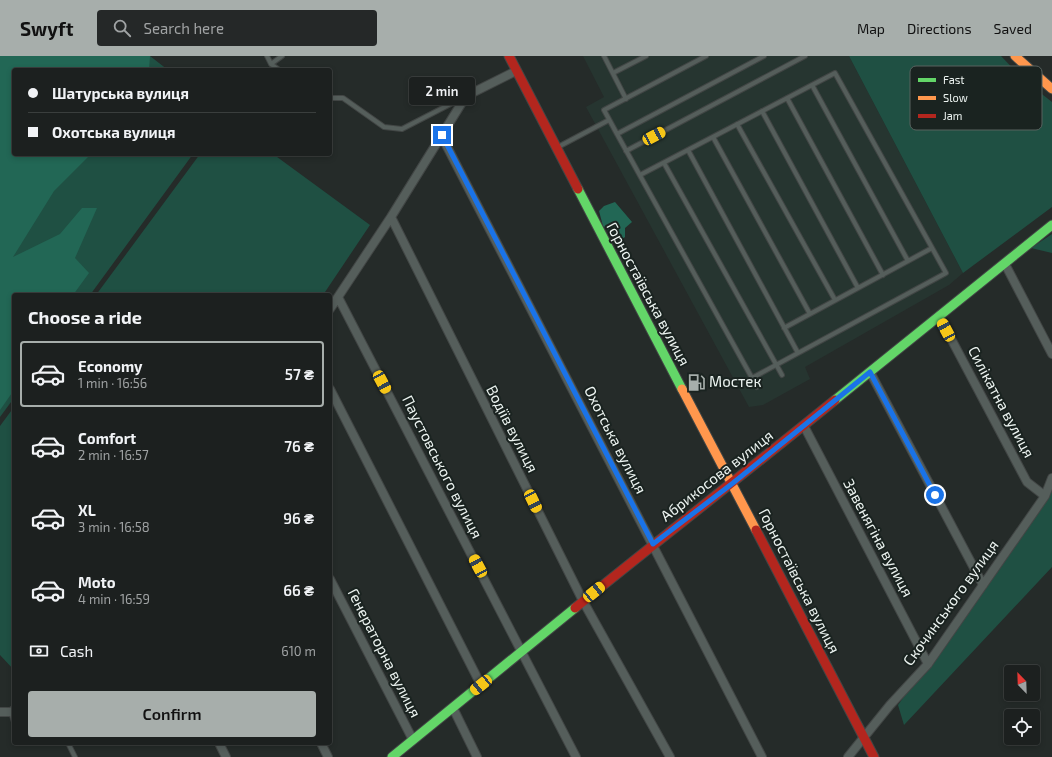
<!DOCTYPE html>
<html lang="en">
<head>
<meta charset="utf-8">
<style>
	body { margin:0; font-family:"Exo 2",sans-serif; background:#252828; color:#f1f3f6; height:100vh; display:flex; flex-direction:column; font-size:15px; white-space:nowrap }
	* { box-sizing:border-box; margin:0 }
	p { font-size:13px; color:#a0a3a4 }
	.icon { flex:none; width:22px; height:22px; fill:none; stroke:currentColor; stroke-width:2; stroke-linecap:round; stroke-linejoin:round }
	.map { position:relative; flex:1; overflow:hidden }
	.sheet { position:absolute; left:12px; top:237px; width:320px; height:452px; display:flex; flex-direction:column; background:#1c201f; border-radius:4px; box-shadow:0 2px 6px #0003,0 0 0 1px #3a3e3d }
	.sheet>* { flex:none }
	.banner { position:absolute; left:12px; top:12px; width:320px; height:88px; border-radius:4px; box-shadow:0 2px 6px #0003,0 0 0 1px #3a3e3d; display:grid; align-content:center; height:88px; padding:0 16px; background:#1c201f }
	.needle { width:26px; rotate:337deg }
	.buttons { position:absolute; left:1004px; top:609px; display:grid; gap:8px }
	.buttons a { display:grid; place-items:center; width:36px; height:36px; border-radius:4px; background:#1c201f; box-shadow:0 2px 6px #0003,0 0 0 1px #3a3e3d; font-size:20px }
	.end { position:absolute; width:18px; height:18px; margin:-9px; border:5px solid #1a73e8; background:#fff; box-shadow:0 0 0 2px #fff }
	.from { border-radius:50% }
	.bubble { position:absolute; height:28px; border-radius:4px; background:#1c201f; box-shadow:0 2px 6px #0003,0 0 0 1px #3a3e3d; font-size:13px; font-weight:600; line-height:28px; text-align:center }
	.car { position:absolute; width:12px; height:24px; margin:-12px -6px; border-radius:5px; box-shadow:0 0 3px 1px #0007; background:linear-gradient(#f5c518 24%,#345 0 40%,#f5c518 0 76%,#345 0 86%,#f5c518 0) }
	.banner b { display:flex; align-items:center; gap:14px; height:38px; font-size:15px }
	.banner b+b { border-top:1px solid #3a3e3d }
	.banner i { width:10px; height:10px; background:#f1f3f6 }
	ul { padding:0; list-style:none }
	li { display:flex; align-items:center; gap:12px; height:66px; margin:0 8px 6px; padding:0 8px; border:2px solid transparent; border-radius:4px }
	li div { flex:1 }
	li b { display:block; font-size:15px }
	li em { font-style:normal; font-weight:600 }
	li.current { border-color:#a7aeab }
	li>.icon { width:36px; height:36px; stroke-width:1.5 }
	h2 { padding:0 16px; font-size:18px; line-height:48px }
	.pay { display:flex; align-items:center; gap:10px; height:44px; padding:0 16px; font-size:15px }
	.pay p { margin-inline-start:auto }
	.button { display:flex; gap:8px; margin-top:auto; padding:8px 16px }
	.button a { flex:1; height:46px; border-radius:4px; background:#a7aeab; color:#111; font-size:16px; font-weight:600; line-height:46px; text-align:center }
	header { display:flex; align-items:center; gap:24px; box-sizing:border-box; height:56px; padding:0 20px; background:#a7aeab; color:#111 }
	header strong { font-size:19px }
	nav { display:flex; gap:22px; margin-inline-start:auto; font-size:14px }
	.search { width:280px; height:36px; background:#252828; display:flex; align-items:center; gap:10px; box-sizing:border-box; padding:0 14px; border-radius:4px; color:#a0a3a4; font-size:15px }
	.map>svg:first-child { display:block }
	.built { fill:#263530 }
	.green { fill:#1f5043 }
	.forest { fill:#226755 }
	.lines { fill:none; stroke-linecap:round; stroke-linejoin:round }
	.lane-casing { stroke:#424645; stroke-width:6 }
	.street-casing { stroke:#424645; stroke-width:10 }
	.fast-casing { stroke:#424645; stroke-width:11 }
	.slow-casing { stroke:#424645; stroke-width:11 }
	.jam-casing { stroke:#424645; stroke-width:11 }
	.lane { stroke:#555e5b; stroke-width:4 }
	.street { stroke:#555e5b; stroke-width:8 }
	.fast { stroke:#63d668; stroke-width:9 }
	.slow { stroke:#ff974d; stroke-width:9 }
	.jam { stroke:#b3261e; stroke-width:9 }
	.route { stroke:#1a73e8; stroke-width:5 }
	.labels { text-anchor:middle; stroke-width:4; stroke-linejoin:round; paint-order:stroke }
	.street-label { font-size:15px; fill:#edf4f1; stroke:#1a2320 }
	.poi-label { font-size:15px; fill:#edf4f1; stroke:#1a2320; text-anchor:start }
	.key { fill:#1a2320; stroke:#59625f; stroke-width:1 }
	.key-label { font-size:11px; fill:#edf4f1 }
</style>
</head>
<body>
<header>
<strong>Swyft</strong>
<div class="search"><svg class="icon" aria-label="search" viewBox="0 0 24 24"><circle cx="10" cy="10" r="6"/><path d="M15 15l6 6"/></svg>Search here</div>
<nav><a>Map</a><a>Directions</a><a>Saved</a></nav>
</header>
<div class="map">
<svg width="1052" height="701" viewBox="0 0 1052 701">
	<rect width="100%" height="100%" fill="#252b29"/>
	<path class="built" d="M583 0H849L963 217 949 229 805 311 810 323 763 349 749 351 586 51 604 41Z"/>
	<path class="green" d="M0 0H150L168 14H14V98H193L90 239H14V342L0 361Z
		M849 0H1001L1024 24 1052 46V151L963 217Z
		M200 98H273L370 169 323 239H96Z
		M1052 178V197L1031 192Z
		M14 351V614L0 599V370Z
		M1052 433V511L904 669 898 649 1046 444Z"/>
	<path class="forest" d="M0 0H150L149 14H14V98H91L54 135 13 201 60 178 82 152H97L75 202 89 217 73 239H14V334L0 354Z
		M615 146 632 166 625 172V181L620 185 603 170 599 155 604 150Z"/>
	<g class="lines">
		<defs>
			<path id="lane" d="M267 0 271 8 279 14
				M604 0 626 43
				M706 0 604 54 617 78 764 0
				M271 8 282 0
				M613 17 646 0
				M812 29 908 205
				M330 42H343L384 71 402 73 464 41
				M787 42 883 219
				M762 55 858 232
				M737 68 835 244
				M617 78 757 331
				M713 81 810 258
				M558 91 609 64
				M688 94 798 297
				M626 95 805 0
				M664 107 782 319
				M640 119 835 17 946 217 752 322
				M784 272 932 192
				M11 656 14 666
				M68 687 75 701"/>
			<path id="street" d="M441 79 762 701
				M391 161 583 545 670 701
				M1005 208 1052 298
				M338 241 576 701
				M330 253 391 161 466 40 516 15
				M939 260 1027 426 1045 440
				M870 316 983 529
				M330 333 481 629
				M804 370 928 608
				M330 523 413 684
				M453 652 477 701
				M0 656H11L14 654
				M219 687 226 701
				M321 687 328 701
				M848 701 890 649 928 608 1045 440 1052 422"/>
			<path id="fast" d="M578 133 682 333
				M835 344 1052 169
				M392 701 575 552"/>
			<path id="slow" d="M1015 0 1052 33
				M682 333 756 474"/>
			<path id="jam" d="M509 0 578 133
				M756 474 874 701
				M575 552C661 482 749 414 835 344"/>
		</defs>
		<use href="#lane" class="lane-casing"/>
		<use href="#street" class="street-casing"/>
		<use href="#fast" class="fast-casing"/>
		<use href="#slow" class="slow-casing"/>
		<use href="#jam" class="jam-casing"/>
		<use href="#lane" class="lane"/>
		<use href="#street" class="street"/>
		<use href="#fast" class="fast"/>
		<use href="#slow" class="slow"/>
		<use href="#jam" class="jam"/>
	</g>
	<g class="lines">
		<path class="route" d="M442 79 653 488 733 427 870 316 935 439"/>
	</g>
	<defs>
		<symbol id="fuel-bare" viewBox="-9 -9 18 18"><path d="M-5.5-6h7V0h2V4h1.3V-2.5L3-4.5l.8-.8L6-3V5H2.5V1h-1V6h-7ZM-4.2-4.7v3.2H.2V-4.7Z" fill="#a7aeab" stroke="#1a2320" stroke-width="2.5" paint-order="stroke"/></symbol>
	</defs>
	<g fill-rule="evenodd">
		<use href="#fuel-bare" x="684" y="314" width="25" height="25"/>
	</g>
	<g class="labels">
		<g class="street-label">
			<text transform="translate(648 238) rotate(62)" y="5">Горностаївська вулиця</text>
			<text transform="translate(1001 346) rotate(62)" y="5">Силікатна вулиця</text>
			<text transform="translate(512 373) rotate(63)" y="5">Водіїв вулиця</text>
			<text transform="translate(615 384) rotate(63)" y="5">Охотська вулиця</text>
			<text transform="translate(442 411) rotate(63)" y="5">Паустовського вулиця</text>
			<text transform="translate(717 420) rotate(-38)" y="5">Абрикосова вулиця</text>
			<text transform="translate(878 482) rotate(62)" y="5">Завенягіна вулиця</text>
			<text transform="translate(799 525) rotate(63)" y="5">Горностаївська вулиця</text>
			<text transform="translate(951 547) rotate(-54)" y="5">Скочинського вулиця</text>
			<text transform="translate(384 597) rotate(63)" y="5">Генераторна вулиця</text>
		</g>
		<g class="poi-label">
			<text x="709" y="331">Мостек</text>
		</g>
	</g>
	<rect x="910" y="10" width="132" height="64" rx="6" class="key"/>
	<rect x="918" y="22" width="18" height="4" fill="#63d668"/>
	<rect x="918" y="40" width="18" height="4" fill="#ff974d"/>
	<rect x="918" y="58" width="18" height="4" fill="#b3261e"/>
	<g class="key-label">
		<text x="943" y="28">Fast</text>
		<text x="943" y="46">Slow</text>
		<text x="943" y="64">Jam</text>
	</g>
</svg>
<div class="buttons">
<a><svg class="needle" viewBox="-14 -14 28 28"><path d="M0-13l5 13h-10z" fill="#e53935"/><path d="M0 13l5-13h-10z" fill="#a0a3a4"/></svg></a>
<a><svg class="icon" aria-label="locate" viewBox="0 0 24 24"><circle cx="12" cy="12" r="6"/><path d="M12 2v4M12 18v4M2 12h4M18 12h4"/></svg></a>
</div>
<i class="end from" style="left:935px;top:439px"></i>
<i class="end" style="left:442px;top:79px"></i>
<div class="bubble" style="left:409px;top:21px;width:66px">2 min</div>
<i class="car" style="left:654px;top:80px;rotate:62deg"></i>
<i class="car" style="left:946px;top:274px;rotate:332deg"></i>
<i class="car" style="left:382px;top:326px;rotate:152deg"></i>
<i class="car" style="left:533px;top:445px;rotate:154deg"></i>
<i class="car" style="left:478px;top:510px;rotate:332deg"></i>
<i class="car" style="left:594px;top:536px;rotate:51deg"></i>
<i class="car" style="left:481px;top:629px;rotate:231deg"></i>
<div class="banner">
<b><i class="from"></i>Шатурська вулиця</b>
<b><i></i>Охотська вулиця</b>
</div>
<section class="sheet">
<h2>Choose a ride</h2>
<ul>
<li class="current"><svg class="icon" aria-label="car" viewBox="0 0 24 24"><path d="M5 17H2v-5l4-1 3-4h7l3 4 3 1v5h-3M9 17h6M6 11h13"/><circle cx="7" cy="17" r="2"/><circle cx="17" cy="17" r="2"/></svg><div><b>Economy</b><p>1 min · 16:56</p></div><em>57 ₴</em></li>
<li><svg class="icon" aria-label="car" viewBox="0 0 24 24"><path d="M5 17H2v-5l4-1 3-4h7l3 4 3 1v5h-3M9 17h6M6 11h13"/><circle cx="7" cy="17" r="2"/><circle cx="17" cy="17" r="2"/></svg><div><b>Comfort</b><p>2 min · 16:57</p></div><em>76 ₴</em></li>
<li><svg class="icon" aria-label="car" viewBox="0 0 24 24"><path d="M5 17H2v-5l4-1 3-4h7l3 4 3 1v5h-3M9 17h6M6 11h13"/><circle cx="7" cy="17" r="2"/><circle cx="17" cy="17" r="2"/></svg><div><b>XL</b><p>3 min · 16:58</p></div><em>96 ₴</em></li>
<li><svg class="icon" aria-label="car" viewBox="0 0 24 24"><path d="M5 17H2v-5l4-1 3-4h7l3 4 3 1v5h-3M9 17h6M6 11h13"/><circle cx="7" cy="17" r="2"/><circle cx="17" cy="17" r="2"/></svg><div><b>Moto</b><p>4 min · 16:59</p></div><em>66 ₴</em></li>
</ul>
<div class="pay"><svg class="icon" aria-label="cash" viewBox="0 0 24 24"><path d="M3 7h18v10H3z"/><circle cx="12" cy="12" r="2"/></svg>Cash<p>610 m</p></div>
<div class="button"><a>Confirm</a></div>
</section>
</div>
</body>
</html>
